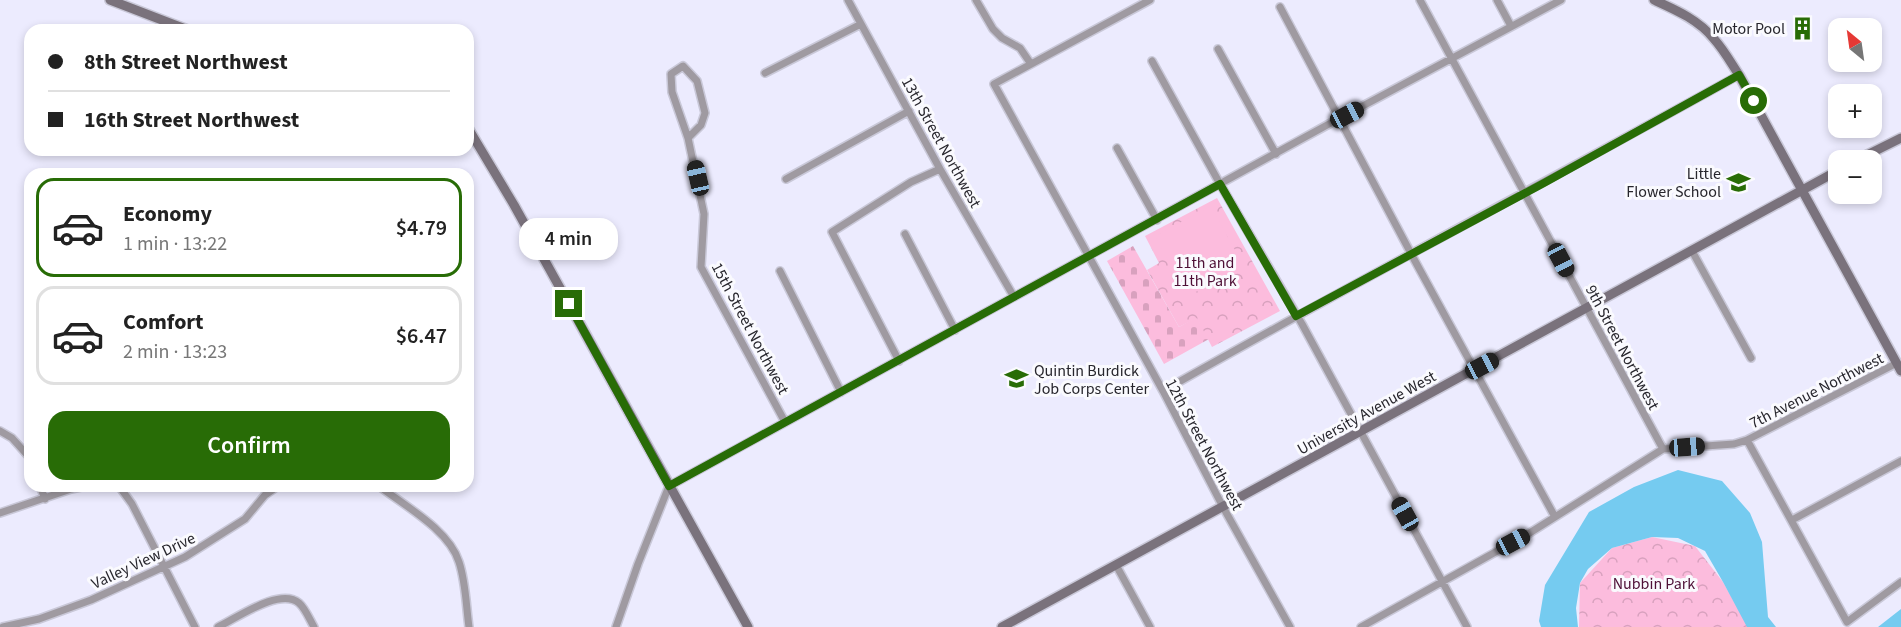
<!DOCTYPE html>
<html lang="en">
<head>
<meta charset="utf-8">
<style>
	body { margin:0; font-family:"Source Sans 3",sans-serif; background:#f6f6f6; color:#222; height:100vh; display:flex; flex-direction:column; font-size:22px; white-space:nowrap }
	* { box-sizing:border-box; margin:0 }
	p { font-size:20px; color:#767676 }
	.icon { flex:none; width:33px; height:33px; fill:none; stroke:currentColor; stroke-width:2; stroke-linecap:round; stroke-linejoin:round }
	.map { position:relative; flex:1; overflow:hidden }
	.details { position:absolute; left:24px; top:168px; width:450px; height:324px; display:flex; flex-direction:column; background:#fff; border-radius:18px; box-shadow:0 3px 9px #0003 }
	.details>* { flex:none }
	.top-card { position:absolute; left:24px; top:24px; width:450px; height:132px; border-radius:18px; box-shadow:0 3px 9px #0003; display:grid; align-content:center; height:132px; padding:0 24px; background:#fff }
	.needle { width:39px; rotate:331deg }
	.buttons { position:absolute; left:1828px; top:18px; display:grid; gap:12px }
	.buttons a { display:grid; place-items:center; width:54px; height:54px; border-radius:12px; background:#fff; box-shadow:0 3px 9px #0003; font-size:30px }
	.end { position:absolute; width:27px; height:27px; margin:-14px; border:8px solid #286c06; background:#fff; box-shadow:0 0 0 3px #fff }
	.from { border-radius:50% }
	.bubble { position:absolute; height:42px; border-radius:18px; background:#fff; box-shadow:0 3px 9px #0003; font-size:20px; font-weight:600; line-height:42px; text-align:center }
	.car { position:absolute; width:18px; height:36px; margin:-18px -9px; border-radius:8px; box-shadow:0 0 4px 2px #0007; background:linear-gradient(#222 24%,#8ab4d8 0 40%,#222 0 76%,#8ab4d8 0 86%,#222 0) }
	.top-card b { display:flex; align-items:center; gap:21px; height:57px; font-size:22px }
	.top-card b+b { border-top:2px solid #e0e0e0 }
	.top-card i { width:15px; height:15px; background:#222 }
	ul { padding:10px 0 0; list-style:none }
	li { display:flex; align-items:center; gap:18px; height:99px; margin:0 12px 9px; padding:0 12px; border:3px solid #e0e0e0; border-radius:18px }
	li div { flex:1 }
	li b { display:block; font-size:22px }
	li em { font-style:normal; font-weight:600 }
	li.selected { border-color:#286c06 }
	li>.icon { width:54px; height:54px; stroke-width:1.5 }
	.cta { display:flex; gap:12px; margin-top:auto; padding:12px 24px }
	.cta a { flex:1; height:69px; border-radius:18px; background:#286c06; color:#fff; font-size:24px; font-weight:600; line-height:69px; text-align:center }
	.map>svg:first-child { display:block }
	.cemetery { fill:url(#cemetery-stones) }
	.park { fill:url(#park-crowns) }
	.pitch { fill:#fcbcdd }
	.water { fill:#75cbf0 }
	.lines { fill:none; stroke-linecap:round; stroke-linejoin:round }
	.street-casing { stroke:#c9c8d8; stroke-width:10 }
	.secondary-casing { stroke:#c9c8d8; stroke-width:12 }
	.street { stroke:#9f9aa1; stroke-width:7 }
	.secondary { stroke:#7a727c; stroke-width:9 }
	.route { stroke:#286c06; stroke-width:8 }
	.labels { text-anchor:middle; stroke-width:6; stroke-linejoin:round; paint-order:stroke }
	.poi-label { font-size:16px; fill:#27262d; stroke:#fafafe; text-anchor:end }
	.street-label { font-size:16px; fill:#27262d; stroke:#fafafe }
	.park-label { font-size:16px; fill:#4e0f36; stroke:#fafafe }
</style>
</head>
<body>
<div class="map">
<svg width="1901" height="627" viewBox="0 0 1901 627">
	<defs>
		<pattern id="cemetery-stones" width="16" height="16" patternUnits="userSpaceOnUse" patternTransform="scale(1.5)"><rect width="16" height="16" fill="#fcbcdd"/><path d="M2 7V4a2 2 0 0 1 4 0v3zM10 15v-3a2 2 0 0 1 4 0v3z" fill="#d8a1be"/></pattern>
		<pattern id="park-crowns" width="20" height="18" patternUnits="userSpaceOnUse" patternTransform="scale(1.5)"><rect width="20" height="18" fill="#fcbcdd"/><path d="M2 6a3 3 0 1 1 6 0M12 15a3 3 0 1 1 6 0" fill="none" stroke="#d8a1be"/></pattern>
	</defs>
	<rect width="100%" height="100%" fill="#ecebfe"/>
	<path class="cemetery" d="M1133 246 1179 327 1197 317 1209 339 1164 364 1107 261Z"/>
	<path class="park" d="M1217 198 1280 311 1212 347 1197 318 1179 327 1147 270 1159 263 1145 236Z
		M1652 537 1695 546 1723 582 1748 627H1579L1580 583 1612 548Z"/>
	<path class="pitch" d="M1211 206 1241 261 1239 267 1187 297 1155 236Z"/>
	<path class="water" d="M1678 470 1722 481 1750 513 1762 542 1768 617 1776 627H1747L1723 582 1705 551 1678 538 1652 537 1612 548 1588 569 1580 583 1576 608 1578 627H1541L1539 621 1545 585 1589 512 1634 487Z
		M1901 609V627H1878Z"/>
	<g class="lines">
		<defs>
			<path id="street" d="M848 0 940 169 1014 297
				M976 0 993 29 1002 38 1020 48 1031 64
				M1150 0 994 84 1163 391 1223 507 1290 627
				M1420 0 1663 449
				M1497 0 1511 26
				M1280 7 1415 261 1555 517
				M1218 49 1276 154
				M1152 61 1220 184 1302 324 1467 627
				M683 66 697 81 705 113 701 125 688 138 672 92 671 74Z
				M765 73 861 24
				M688 138 704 214 701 267 785 422
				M1117 148 1157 220
				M786 179 909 111
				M905 234 955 330
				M1692 251 1751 358
				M780 271 841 392
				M899 361 832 232 911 182 940 169
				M1163 391C1353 283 1548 181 1739 75
				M0 431 12 438 30 458
				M1747 440 1847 622 1901 582
				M40 486 45 499
				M119 486 132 504 195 627
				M379 486C405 506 449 530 459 562 466 583 466 606 469 627
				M0 513 71 489 86 486
				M1792 520 1901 461
				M1116 565 1150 627
				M3 627 39 619 91 600 185 557 245 519 265 495 278 486
				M218 627C237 618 280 587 299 603 305 608 310 620 314 627
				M616 627 638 564 669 486 1329 124 1561 0
				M1361 627 1528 534 1663 449 1734 444 1747 440 1897 363"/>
			<path id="secondary" d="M110 0 188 30
				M1654 0C1676 10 1699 20 1714 39 1724 50 1731 63 1739 75L1901 371
				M468 128 514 205 748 627
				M1857 160 1901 138
				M1002 627 1839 170"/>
		</defs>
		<use href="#street" class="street-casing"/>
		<use href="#secondary" class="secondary-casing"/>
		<use href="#street" class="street"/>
		<use href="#secondary" class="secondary"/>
	</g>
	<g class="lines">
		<path class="route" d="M569 304 669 486 1220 184 1296 316 1544 183 1739 75 1754 101"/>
	</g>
	<defs>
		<symbol id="building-bare" viewBox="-9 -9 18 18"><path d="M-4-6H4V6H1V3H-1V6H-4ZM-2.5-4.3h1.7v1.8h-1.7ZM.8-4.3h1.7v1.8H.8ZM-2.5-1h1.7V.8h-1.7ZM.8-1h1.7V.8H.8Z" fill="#286c06" stroke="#fafafe" stroke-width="2.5" paint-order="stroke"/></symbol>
		<symbol id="school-bare" viewBox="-9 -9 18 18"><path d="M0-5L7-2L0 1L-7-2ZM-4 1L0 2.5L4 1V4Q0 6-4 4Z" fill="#286c06" stroke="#fafafe" stroke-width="2.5" paint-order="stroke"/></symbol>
		<symbol id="university-bare" viewBox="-9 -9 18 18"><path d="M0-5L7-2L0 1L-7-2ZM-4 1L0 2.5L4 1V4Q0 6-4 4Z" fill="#286c06" stroke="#fafafe" stroke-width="2.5" paint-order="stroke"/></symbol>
	</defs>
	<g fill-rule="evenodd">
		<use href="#building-bare" x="1786" y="12" width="33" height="33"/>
		<use href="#school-bare" x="1722" y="166" width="33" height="33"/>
		<use href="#university-bare" x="1000" y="362" width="33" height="33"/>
	</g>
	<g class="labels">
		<g class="poi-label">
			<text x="1785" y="34">Motor Pool</text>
			<text x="1721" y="179">Little<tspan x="1721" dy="18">Flower School</tspan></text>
			<text x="1034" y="376" text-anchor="start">Quintin Burdick<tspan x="1034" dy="18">Job Corps Center</tspan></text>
		</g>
		<g class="street-label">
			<text transform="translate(942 142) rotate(61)" y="6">13th Street Northwest</text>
			<text transform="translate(751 328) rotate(62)" y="6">15th Street Northwest</text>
			<text transform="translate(1623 347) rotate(62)" y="6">9th Street Northwest</text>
			<text transform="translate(1816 390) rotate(-27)" y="6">7th Avenue Northwest</text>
			<text transform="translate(1366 412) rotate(-29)" y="6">University Avenue West</text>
			<text transform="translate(1205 444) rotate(62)" y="6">12th Street Northwest</text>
			<text transform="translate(143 560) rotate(-25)" y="6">Valley View Drive</text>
		</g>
		<g class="park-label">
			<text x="1205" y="268">11th and<tspan x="1205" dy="18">11th Park</tspan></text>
			<text x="1654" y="589">Nubbin Park</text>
		</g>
	</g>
</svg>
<div class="buttons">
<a><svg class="needle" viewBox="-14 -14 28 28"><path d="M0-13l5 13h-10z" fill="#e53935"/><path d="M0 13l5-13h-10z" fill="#767676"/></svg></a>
<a>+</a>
<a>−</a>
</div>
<i class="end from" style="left:1754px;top:101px"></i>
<i class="end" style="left:569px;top:304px"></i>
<div class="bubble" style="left:519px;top:218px;width:99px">4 min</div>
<i class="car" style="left:1347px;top:115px;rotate:62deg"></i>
<i class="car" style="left:698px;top:178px;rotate:347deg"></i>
<i class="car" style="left:1561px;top:260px;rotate:152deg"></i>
<i class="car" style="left:1482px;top:366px;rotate:62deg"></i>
<i class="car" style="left:1687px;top:447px;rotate:86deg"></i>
<i class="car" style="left:1405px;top:514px;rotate:331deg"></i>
<i class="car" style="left:1513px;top:542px;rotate:62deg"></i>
<div class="top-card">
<b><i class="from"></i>8th Street Northwest</b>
<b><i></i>16th Street Northwest</b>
</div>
<section class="details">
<ul>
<li class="selected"><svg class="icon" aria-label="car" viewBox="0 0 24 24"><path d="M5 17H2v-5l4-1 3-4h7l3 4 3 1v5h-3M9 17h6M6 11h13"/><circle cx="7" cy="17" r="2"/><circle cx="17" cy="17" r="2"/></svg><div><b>Economy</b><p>1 min · 13:22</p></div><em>$4.79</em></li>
<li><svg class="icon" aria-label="car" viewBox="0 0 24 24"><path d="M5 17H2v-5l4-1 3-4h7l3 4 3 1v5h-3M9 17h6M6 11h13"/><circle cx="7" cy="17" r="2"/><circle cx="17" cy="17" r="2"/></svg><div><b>Comfort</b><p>2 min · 13:23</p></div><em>$6.47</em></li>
</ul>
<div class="cta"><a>Confirm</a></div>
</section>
</div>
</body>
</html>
